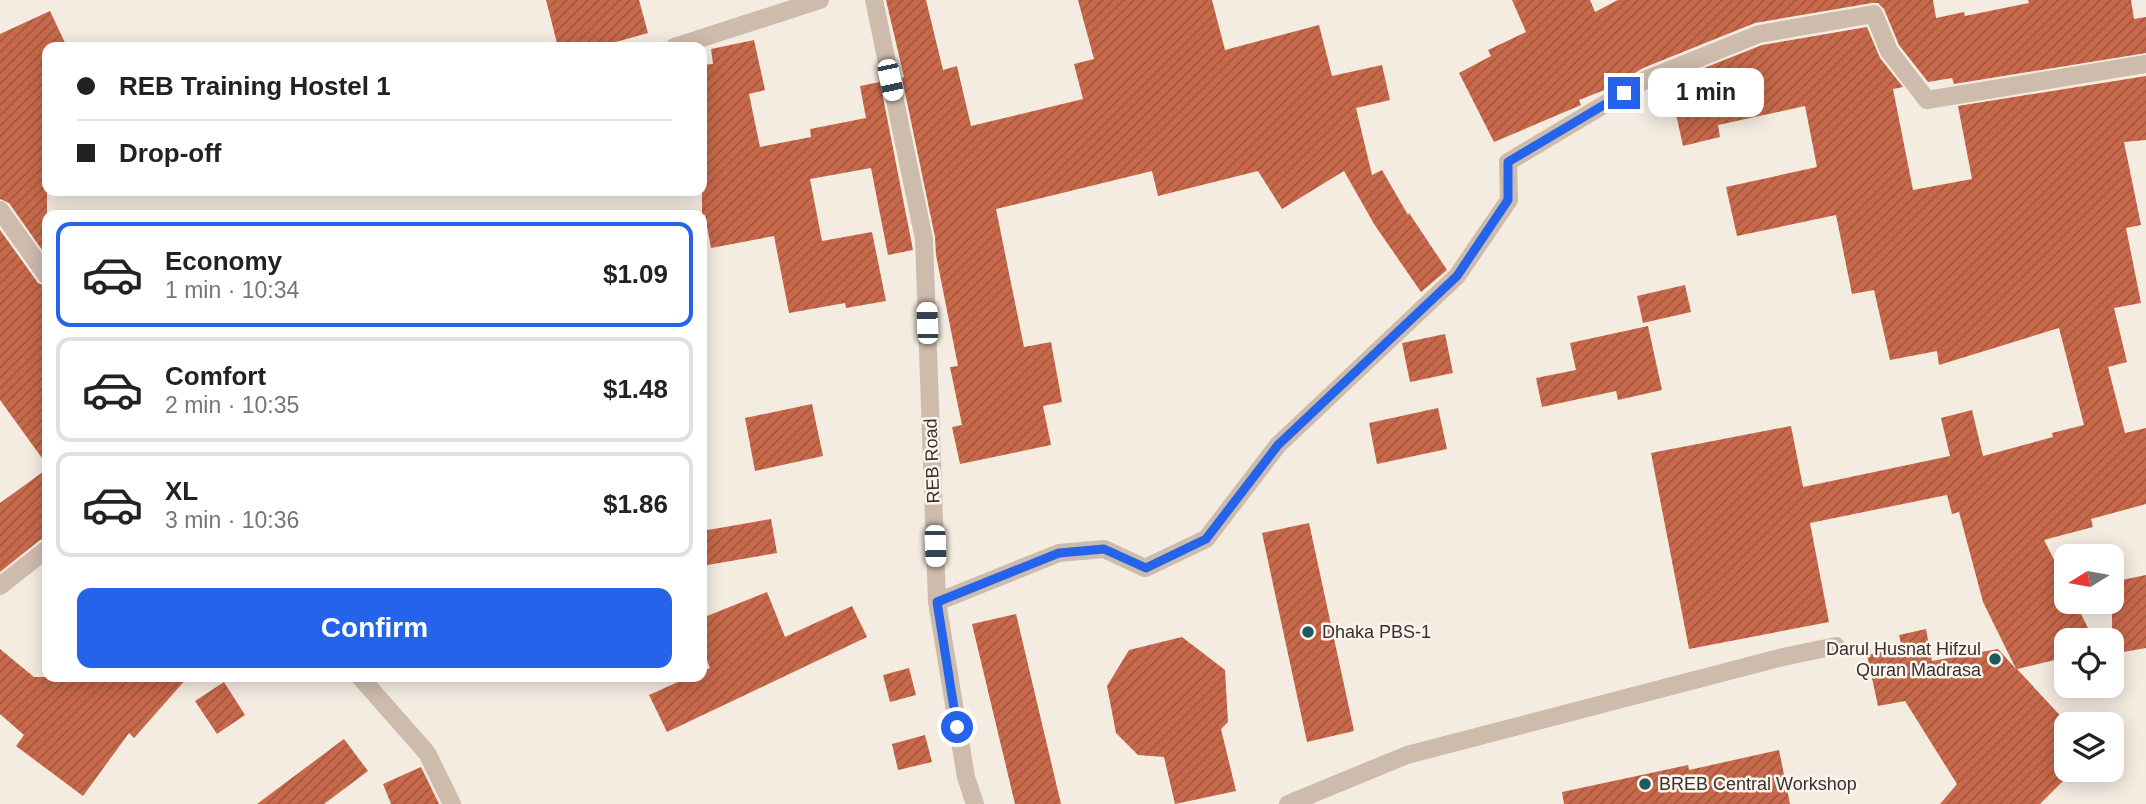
<!DOCTYPE html>
<html lang="en">
<head>
<meta charset="utf-8">
<style>
	body { margin:0; font-family:Arial,sans-serif; background:#f6f6f6; color:#222; height:100vh; display:flex; flex-direction:column; font-size:26px; white-space:nowrap }
	* { box-sizing:border-box; margin:0 }
	p { font-size:23px; color:#767676 }
	.icon { flex:none; width:38px; height:38px; fill:none; stroke:currentColor; stroke-width:2; stroke-linecap:round; stroke-linejoin:round }
	.map { position:relative; flex:1; overflow:hidden }
	.side { position:absolute; left:42px; top:210px; width:665px; height:472px; display:flex; flex-direction:column; background:#fff; border-radius:14px; box-shadow:0 4px 18px #0003 }
	.side>* { flex:none }
	.top-card { position:absolute; left:42px; top:42px; width:665px; height:154px; border-radius:14px; box-shadow:0 4px 18px #0003; display:grid; align-content:center; height:154px; padding:0 35px; background:#fff }
	.needle { width:46px; rotate:259deg }
	.fabs { position:absolute; left:2054px; top:544px; display:grid; gap:14px }
	.fabs a { display:grid; place-items:center; width:70px; height:70px; border-radius:14px; background:#fff; box-shadow:0 4px 18px #0003; font-size:35px }
	.end { position:absolute; width:32px; height:32px; margin:-16px; border:9px solid #2563eb; background:#fff; box-shadow:0 0 0 4px #fff }
	.from { border-radius:50% }
	.bubble { position:absolute; height:49px; border-radius:14px; background:#fff; box-shadow:0 4px 18px #0003; font-size:23px; font-weight:600; line-height:49px; text-align:center }
	.car { position:absolute; width:21px; height:42px; margin:-21px -10px; border-radius:9px; box-shadow:0 0 5px 2px #0007; background:linear-gradient(#fff 24%,#345 0 40%,#fff 0 76%,#345 0 86%,#fff 0) }
	.top-card b { display:flex; align-items:center; gap:24px; height:66px; font-size:26px }
	.top-card b+b { border-top:2px solid #e0e0e0 }
	.top-card i { width:18px; height:18px; background:#222 }
	ul { padding:12px 0 0; list-style:none }
	li { display:flex; align-items:center; gap:21px; height:105px; margin:0 14px 10px; padding:0 21px; border:4px solid #e0e0e0; border-radius:14px }
	li div { flex:1 }
	li b { display:block; font-size:26px }
	li em { font-style:normal; font-weight:600 }
	li.active { border-color:#2563eb }
	li>.icon { width:63px; height:63px; stroke-width:1.5 }
	.cta { display:flex; gap:14px; margin-top:auto; padding:14px 35px }
	.cta a { flex:1; height:80px; border-radius:14px; background:#2563eb; color:#fff; font-size:28px; font-weight:600; line-height:80px; text-align:center }
	.map>svg:first-child { display:block }
	.building { fill:url(#building-hatch) }
	.lines { fill:none; stroke-linecap:round; stroke-linejoin:round }
	.street { stroke:#cdbbac; stroke-width:18 }
	.route { stroke:#2563eb; stroke-width:9 }
	.poi-dot { fill:#1f5a5e; stroke:#fbf5ee; stroke-width:2.5 }
	.labels { text-anchor:middle; stroke-width:5; stroke-linejoin:round; paint-order:stroke }
	.street-label { font-size:18px; fill:#3b302b; stroke:#fbf5ee }
	.poi-label { font-size:18px; fill:#3b302b; stroke:#fbf5ee; text-anchor:start }
</style>
</head>
<body>
<div class="map">
<svg width="2146" height="804" viewBox="0 0 2146 804">
	<defs>
		<pattern id="building-hatch" width="6" height="6" patternUnits="userSpaceOnUse" patternTransform="scale(1.75)"><rect width="6" height="6" fill="#c8694b"/><path d="M-1 1l2-2M0 6l6-6M5 7l2-2" fill="none" stroke="#a4573f"/></pattern>
	</defs>
	<rect width="100%" height="100%" fill="#f4ebe1"/>
	<path class="building" d="M546 0H639L648 33 598 47H558Z
		M886 0H926L943 70 957 66 971 126 1083 99 1074 64 1094 59 1078 0H1212L1225 50 1319 25 1332 76 1382 65 1390 100 1356 108 1372 175 1382 170 1408 215 1409 213 1447 270 1421 292 1374 224 1344 171 1282 209 1258 171 1158 196 1152 171 996 209 1024 347 1051 342 1062 402 1043 406 1051 445 960 464 952 427 962 425 950 367 958 366 936 255 935 237 902 78 904 77Z
		M1512 0H1590L1595 12 1618 0H1933L1936 18 1964 12 1965 16 2029 3 2028 0H2131L2134 19 2146 17V53L1954 84 1952 78 1928 82 1899 45 1884 9 1878 3H1872L1755 23 1643 68 1612 87 1579 100 1581 105 1494 142 1459 73 1491 56 1488 50 1526 32Z
		M50 11 67 47H47V257L9 203 0 199V34Z
		M1867 27 1880 58 1903 87 1893 89 1913 190 1972 179 1958 106 2146 76V140L2124 142 2141 225 2126 228 2141 303 2114 308 2127 362 2108 367 2125 433 2146 428V504L2091 519 2093 527 2044 540 2067 585V602H2075L2094 640H2067V657L2017 669 2068 724 2067 770H2074L2040 804H1940L1957 784 1905 701 1878 706 1867 655 1902 648 1899 635 1926 629 1932 661 1998 649 2016 669 1983 602 1959 512 1952 514 1947 495 1810 523 1829 622 1689 649 1651 453 1791 426 1803 487 1950 456 1941 418 1972 410 1983 456 2053 437 2052 433 2084 425 2059 328 1939 365 1937 351 1890 360 1874 290 1852 294 1836 215 1737 236 1726 187 1817 167 1805 106 1718 125 1720 137 1683 146 1669 82 1762 45Z
		M754 40 765 90 749 94 760 147 811 137 810 129 866 118 860 86 880 82 913 250 888 255 871 168 810 179 822 241 872 232 886 301 846 308 845 303 789 313 774 236 711 248 705 215H702V65L713 64 711 49Z
		M0 230 38 283 47 287V465L0 400Z
		M1685 285 1691 312 1643 323 1637 296Z
		M1648 326 1662 390 1618 400 1616 391 1542 407 1536 378 1576 370 1570 343Z
		M1445 334 1453 373 1410 382 1402 343Z
		M812 404 823 456 755 471 745 418Z
		M1438 408 1447 449 1377 464 1369 423Z
		M47 469V538L40 540 0 572V503Z
		M771 519 777 553 702 566V531Z
		M1309 523 1354 731 1307 742 1262 533Z
		M2146 575V648L2112 654V582Z
		M767 592 785 637 852 606 867 637 667 732 649 695 689 677H702V672L710 668 702 648V618Z
		M1016 614 1061 804H1015L972 624Z
		M1182 637 1225 670 1228 722 1221 729 1236 791 1175 804 1164 757 1138 755 1116 733 1107 686 1129 650Z
		M0 649 34 677H188L134 738 129 733 83 796 16 746 24 735 0 714Z
		M909 668 916 695 890 702 883 675Z
		M224 682 245 715 217 734 195 701Z
		M925 735 932 762 898 770 892 744Z
		M344 739 368 771 324 804H257Z
		M1779 750 1790 804H1564L1562 792 1688 765 1689 770Z
		M421 767 439 804H391L383 784Z"/>
	<g class="lines">
		<path class="street" d="M874 0 924 239 937 602 966 777 975 804
			M674 47 820 0
			M0 210 47 276
			M0 586 47 549
			M937 602 1059 553 1104 549 1145 568 1206 539 1278 445 1457 276 1509 200 1508 162 1647 79 1759 34 1874 14 1889 51 1927 100 2146 64
			M360 677 427 753 452 804
			M1288 804 1407 755 1783 657 1836 646"/>
	</g>
	<g class="lines">
		<path class="route" d="M957 727 937 602 1059 553 1104 549 1146 568 1206 539 1278 445 1457 276 1508 200V162L1624 93"/>
	</g>
	<g class="poi-dot">
		<circle cx="1308" cy="632" r="7"/>
		<circle cx="1995" cy="659" r="7"/>
		<circle cx="1645" cy="784" r="7"/>
	</g>
	<g class="labels">
		<g class="street-label">
			<text transform="translate(932 461) rotate(-92)" y="6">REB Road</text>
		</g>
		<g class="poi-label">
			<text x="1322" y="638">Dhaka PBS-1</text>
			<text x="1981" y="655" text-anchor="end">Darul Husnat Hifzul<tspan x="1981" dy="21">Quran Madrasa</tspan></text>
			<text x="1659" y="790">BREB Central Workshop</text>
		</g>
	</g>
</svg>
<div class="fabs">
<a><svg class="needle" viewBox="-14 -14 28 28"><path d="M0-13l5 13h-10z" fill="#e53935"/><path d="M0 13l5-13h-10z" fill="#767676"/></svg></a>
<a><svg class="icon" aria-label="locate" viewBox="0 0 24 24"><circle cx="12" cy="12" r="6"/><path d="M12 2v4M12 18v4M2 12h4M18 12h4"/></svg></a>
<a><svg class="icon" aria-label="layers" viewBox="0 0 24 24"><path d="M12 4l9 5-9 5-9-5zM3 14l9 5 9-5"/></svg></a>
</div>
<i class="end from" style="left:957px;top:727px"></i>
<i class="end" style="left:1624px;top:93px"></i>
<div class="bubble" style="left:1648px;top:68px;width:116px">1 min</div>
<i class="car" style="left:890px;top:80px;rotate:168deg"></i>
<i class="car" style="left:927px;top:323px;rotate:358deg"></i>
<i class="car" style="left:935px;top:546px;rotate:178deg"></i>
<div class="top-card">
<b><i class="from"></i>REB Training Hostel 1</b>
<b><i></i>Drop-off</b>
</div>
<section class="side">
<ul>
<li class="active"><svg class="icon" aria-label="car" viewBox="0 0 24 24"><path d="M5 17H2v-5l4-1 3-4h7l3 4 3 1v5h-3M9 17h6M6 11h13"/><circle cx="7" cy="17" r="2"/><circle cx="17" cy="17" r="2"/></svg><div><b>Economy</b><p>1 min · 10:34</p></div><em>$1.09</em></li>
<li><svg class="icon" aria-label="car" viewBox="0 0 24 24"><path d="M5 17H2v-5l4-1 3-4h7l3 4 3 1v5h-3M9 17h6M6 11h13"/><circle cx="7" cy="17" r="2"/><circle cx="17" cy="17" r="2"/></svg><div><b>Comfort</b><p>2 min · 10:35</p></div><em>$1.48</em></li>
<li><svg class="icon" aria-label="car" viewBox="0 0 24 24"><path d="M5 17H2v-5l4-1 3-4h7l3 4 3 1v5h-3M9 17h6M6 11h13"/><circle cx="7" cy="17" r="2"/><circle cx="17" cy="17" r="2"/></svg><div><b>XL</b><p>3 min · 10:36</p></div><em>$1.86</em></li>
</ul>
<div class="cta"><a>Confirm</a></div>
</section>
</div>
</body>
</html>
